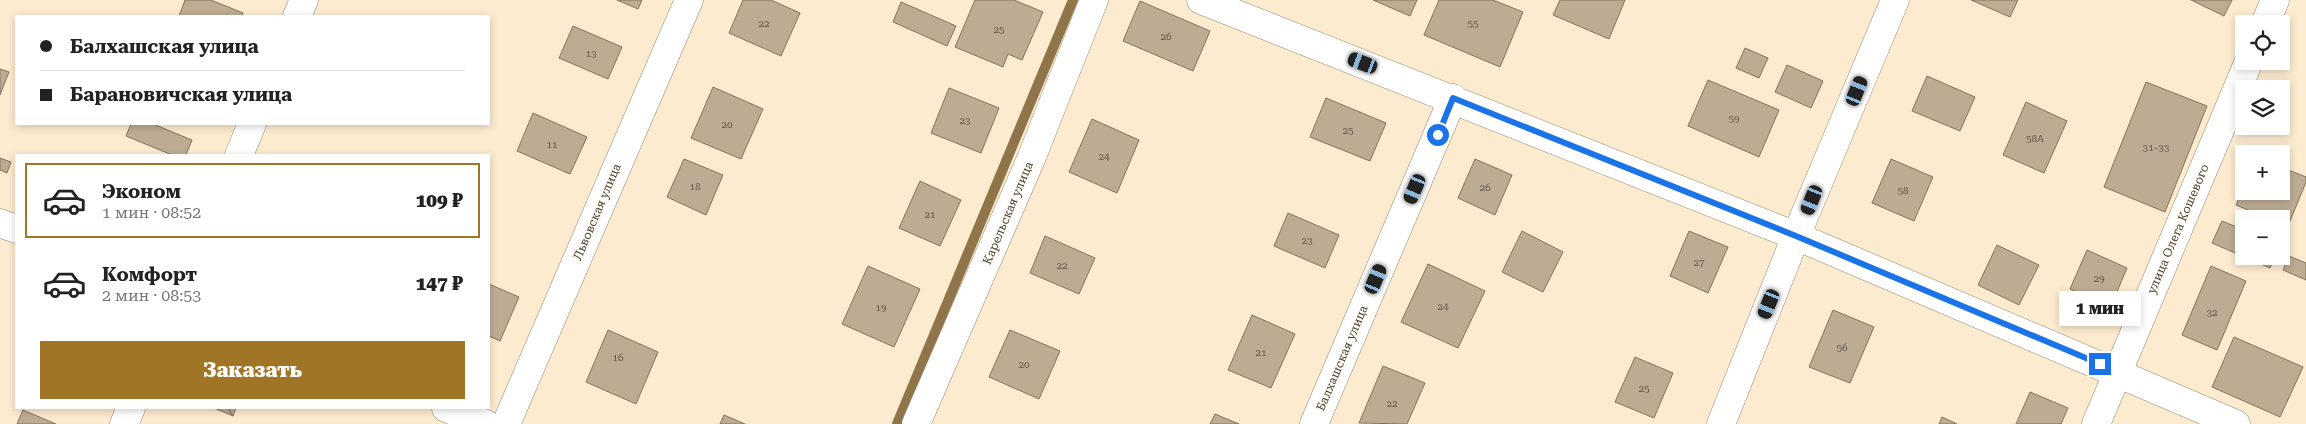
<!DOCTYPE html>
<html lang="ru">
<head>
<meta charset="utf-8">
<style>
	body { margin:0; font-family:"Roboto Serif",serif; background:#f2f2f2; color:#222; height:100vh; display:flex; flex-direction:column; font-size:19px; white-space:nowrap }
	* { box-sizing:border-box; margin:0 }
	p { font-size:16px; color:#767676 }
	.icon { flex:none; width:28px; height:28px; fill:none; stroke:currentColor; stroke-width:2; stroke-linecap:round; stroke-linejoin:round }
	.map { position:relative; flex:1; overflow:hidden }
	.drawer { position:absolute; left:15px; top:154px; width:475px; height:255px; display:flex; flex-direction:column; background:#fff; border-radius:0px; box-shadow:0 2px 8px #0003 }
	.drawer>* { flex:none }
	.top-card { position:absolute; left:15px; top:15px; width:475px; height:110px; border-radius:0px; box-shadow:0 2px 8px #0003; display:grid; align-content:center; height:110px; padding:0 25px; background:#fff }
	.tools { position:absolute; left:2235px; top:15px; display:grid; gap:10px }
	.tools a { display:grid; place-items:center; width:55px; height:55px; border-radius:0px; background:#fff; box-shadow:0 2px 8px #0003; font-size:25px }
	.end { position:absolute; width:22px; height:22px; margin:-11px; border:6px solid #1a73e8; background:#fff; box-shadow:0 0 0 2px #fff }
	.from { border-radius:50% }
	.bubble { position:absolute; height:35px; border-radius:0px; background:#fff; box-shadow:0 2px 8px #0003; font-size:16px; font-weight:800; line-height:35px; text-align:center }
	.car { position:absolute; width:15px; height:30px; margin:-15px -8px; border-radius:6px; box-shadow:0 0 4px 1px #0007; background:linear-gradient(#222 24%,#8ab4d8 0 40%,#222 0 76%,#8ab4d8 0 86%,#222 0) }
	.top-card b { display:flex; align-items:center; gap:18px; height:48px; font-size:19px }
	.top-card b+b { border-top:1px solid #e0e0e0 }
	.top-card i { width:12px; height:12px; background:#222 }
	ul { padding:9px 0 0; list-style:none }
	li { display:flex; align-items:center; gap:15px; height:75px; margin:0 10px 8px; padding:0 15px; border:2px solid transparent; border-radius:0px }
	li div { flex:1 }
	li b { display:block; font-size:19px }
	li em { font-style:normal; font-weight:800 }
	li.selected { border-color:#a17526 }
	li>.icon { width:45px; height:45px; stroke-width:1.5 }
	.primary-button { display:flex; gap:10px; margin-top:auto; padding:10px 25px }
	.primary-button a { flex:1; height:58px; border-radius:0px; background:#a17526; color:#fff; font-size:20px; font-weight:800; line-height:58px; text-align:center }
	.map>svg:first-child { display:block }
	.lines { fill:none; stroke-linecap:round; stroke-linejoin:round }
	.stream { stroke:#8f7549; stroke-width:10 }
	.building { fill:#bdac93; stroke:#83745c }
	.minor-casing { stroke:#96866e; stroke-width:29 }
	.minor { stroke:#fff; stroke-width:28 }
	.route { stroke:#1a73e8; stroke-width:6 }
	.labels { text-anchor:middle; stroke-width:4.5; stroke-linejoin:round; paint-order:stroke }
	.number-label { font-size:10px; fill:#62584a }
	.street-label { font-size:12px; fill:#433c31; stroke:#fefbf5 }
</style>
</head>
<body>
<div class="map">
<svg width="2306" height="424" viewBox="0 0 2306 424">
	<rect width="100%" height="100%" fill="#fdebd0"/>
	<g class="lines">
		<path class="stream" d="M897 424 1073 0"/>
	</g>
	<path class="building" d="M185 0H211L243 13 242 16H179Z
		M617 0H642L638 9Z
		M743 0H771L800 13 781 56 729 33Z
		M975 0H1014L1043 12 1022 60 1008 54 1003 67 955 47Z
		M1373 0H1417L1410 16Z
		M1439 0H1493L1523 12 1500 67 1424 35Z
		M1560 0H1625L1609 39 1553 15Z
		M1971 0H2018L2010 17Z
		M2191 0H2232L2224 16Z
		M1140 1 1210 31 1193 71 1123 41Z
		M901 2 956 26 947 46 893 22Z
		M573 26 622 47 608 79 559 58Z
		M1745 48 1768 58 1759 78 1736 68Z
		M1787 65 1823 81 1811 108 1775 92Z
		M0 69 9 72 0 95Z
		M1927 76 1975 97 1960 131 1912 111Z
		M1708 80 1779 110 1759 157 1688 126Z
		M2146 82 2207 106 2165 212 2104 187Z
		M713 87 763 109 741 159 691 138Z
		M949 88 999 108 981 153 931 133Z
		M1326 98 1386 123 1370 161 1310 137Z
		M2026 102 2067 121 2044 173 2003 155Z
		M533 113 587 137 570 174 517 151Z
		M1092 119 1139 140 1117 193 1069 172Z
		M131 124H153L192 140 186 155H172L126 136Z
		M0 158 11 162 7 173 0 170Z
		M684 159 723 175 706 215 667 197Z
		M1475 159 1512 175 1495 215 1458 198Z
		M1891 159 1933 177 1914 221 1872 203Z
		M2281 167 2306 177V182L2288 226 2281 223V219H2270L2236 205 2244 185V191H2281Z
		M920 181 961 200 940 246 899 228Z
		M1288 213 1339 235 1325 268 1274 246Z
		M2222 221 2244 230V256H2275L2270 268 2212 243Z
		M1522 231 1563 252 1543 292 1502 272Z
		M1689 231 1728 247 1708 293 1670 276Z
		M1045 236 1095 258 1079 294 1030 273Z
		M1997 245 2039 265 2019 305 1978 285Z
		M2087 250 2127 268 2111 306 2070 289Z
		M2289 256 2306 263V280L2283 270Z
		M1428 264 1485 291 1458 348 1401 322Z
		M868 266 920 289 894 347 842 324Z
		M2211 266 2246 281 2217 350 2182 335Z
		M489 284 519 297 500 341 489 336Z
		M1833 310 1874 327 1850 383 1809 367Z
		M1252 315 1295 334 1271 388 1228 370Z
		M608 330 658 352 636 404 586 382Z
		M1010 330 1060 351 1039 399 989 377Z
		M2234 337 2303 367 2280 417 2212 387Z
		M1635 357 1673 373 1654 418 1615 402Z
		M1383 366 1425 383 1407 424 1359 423Z
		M2030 392 2068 408 2061 424H2016Z
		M214 408H228L233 416Z
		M228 408H236L233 416Z
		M23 410 56 424H17Z
		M1215 414 1239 424H1210Z
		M724 415 745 424H720Z
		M1942 417 1957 424H1939Z"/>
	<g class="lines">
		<defs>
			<path id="minor" d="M1201 0 1796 236 2236 424
				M297 16 304 0
				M2265 24 2275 0
				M239 155 252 124
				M0 223 16 229
				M446 408 486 424
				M124 424 131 408
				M506 424 689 0
				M916 424 1031 159 1094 0
				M1314 424 1453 98
				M1721 424 1796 236 1895 0
				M2096 424 2249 61"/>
		</defs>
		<use href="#minor" class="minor-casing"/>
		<use href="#minor" class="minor"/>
	</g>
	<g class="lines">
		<path class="route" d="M1438 135 1453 98 1796 236 2100 364"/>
	</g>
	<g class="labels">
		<g class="number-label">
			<text x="764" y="27">22</text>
			<text x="1473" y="27">55</text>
			<text x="999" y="33">25</text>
			<text x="1166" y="40">26</text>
			<text x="591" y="57">13</text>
			<text x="1734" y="122">59</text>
			<text x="965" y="124">23</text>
			<text x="727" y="128">20</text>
			<text x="1348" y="134">25</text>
			<text x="2035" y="142">58А</text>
			<text x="552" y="148">11</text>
			<text x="2156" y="151">31-33</text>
			<text x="1104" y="160">24</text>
			<text x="695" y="190">18</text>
			<text x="1485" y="191">26</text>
			<text x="1903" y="194">58</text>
			<text x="930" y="218">21</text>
			<text x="1307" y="244">23</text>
			<text x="1699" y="266">27</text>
			<text x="1062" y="269">22</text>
			<text x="2099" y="282">29</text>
			<text x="1443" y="310">24</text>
			<text x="881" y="311">19</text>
			<text x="2212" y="316">32</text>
			<text x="1842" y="351">56</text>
			<text x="1261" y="356">21</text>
			<text x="618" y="361">16</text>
			<text x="1024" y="368">20</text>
			<text x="1644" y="392">25</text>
			<text x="1392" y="407">22</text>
		</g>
		<g class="street-label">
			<text transform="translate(597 212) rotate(-67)" y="4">Львовская улица</text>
			<text transform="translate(1008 213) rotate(-67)" y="4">Карельская улица</text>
			<text transform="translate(2178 229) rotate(-67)" y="4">улица Олега Кошевого</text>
			<text transform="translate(1342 358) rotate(-67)" y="4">Балхашская улица</text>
		</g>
	</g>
</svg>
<div class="tools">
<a><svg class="icon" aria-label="locate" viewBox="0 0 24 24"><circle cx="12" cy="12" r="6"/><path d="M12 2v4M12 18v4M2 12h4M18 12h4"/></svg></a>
<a><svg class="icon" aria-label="layers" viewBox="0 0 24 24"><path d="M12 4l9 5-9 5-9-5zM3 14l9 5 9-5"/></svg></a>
<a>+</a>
<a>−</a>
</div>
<i class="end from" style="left:1438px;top:135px"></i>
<i class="end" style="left:2100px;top:364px"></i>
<div class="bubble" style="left:2059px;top:291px;width:82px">1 мин</div>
<i class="car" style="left:1363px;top:63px;rotate:291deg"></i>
<i class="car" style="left:1857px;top:91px;rotate:22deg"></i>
<i class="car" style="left:1415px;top:189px;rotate:203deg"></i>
<i class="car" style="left:1812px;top:200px;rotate:202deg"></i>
<i class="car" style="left:1376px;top:279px;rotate:23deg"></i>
<i class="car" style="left:1769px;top:304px;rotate:202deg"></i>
<div class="top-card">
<b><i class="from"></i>Балхашская улица</b>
<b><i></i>Барановичская улица</b>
</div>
<section class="drawer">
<ul>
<li class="selected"><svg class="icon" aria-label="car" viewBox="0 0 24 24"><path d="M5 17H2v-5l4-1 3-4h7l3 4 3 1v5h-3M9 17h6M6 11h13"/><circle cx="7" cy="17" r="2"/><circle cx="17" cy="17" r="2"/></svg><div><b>Эконом</b><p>1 мин · 08:52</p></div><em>109 ₽</em></li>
<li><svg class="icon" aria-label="car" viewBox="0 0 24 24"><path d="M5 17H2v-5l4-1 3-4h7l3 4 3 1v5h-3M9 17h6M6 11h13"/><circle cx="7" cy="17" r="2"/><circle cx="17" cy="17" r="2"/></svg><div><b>Комфорт</b><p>2 мин · 08:53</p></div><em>147 ₽</em></li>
</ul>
<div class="primary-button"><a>Заказать</a></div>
</section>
</div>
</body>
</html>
